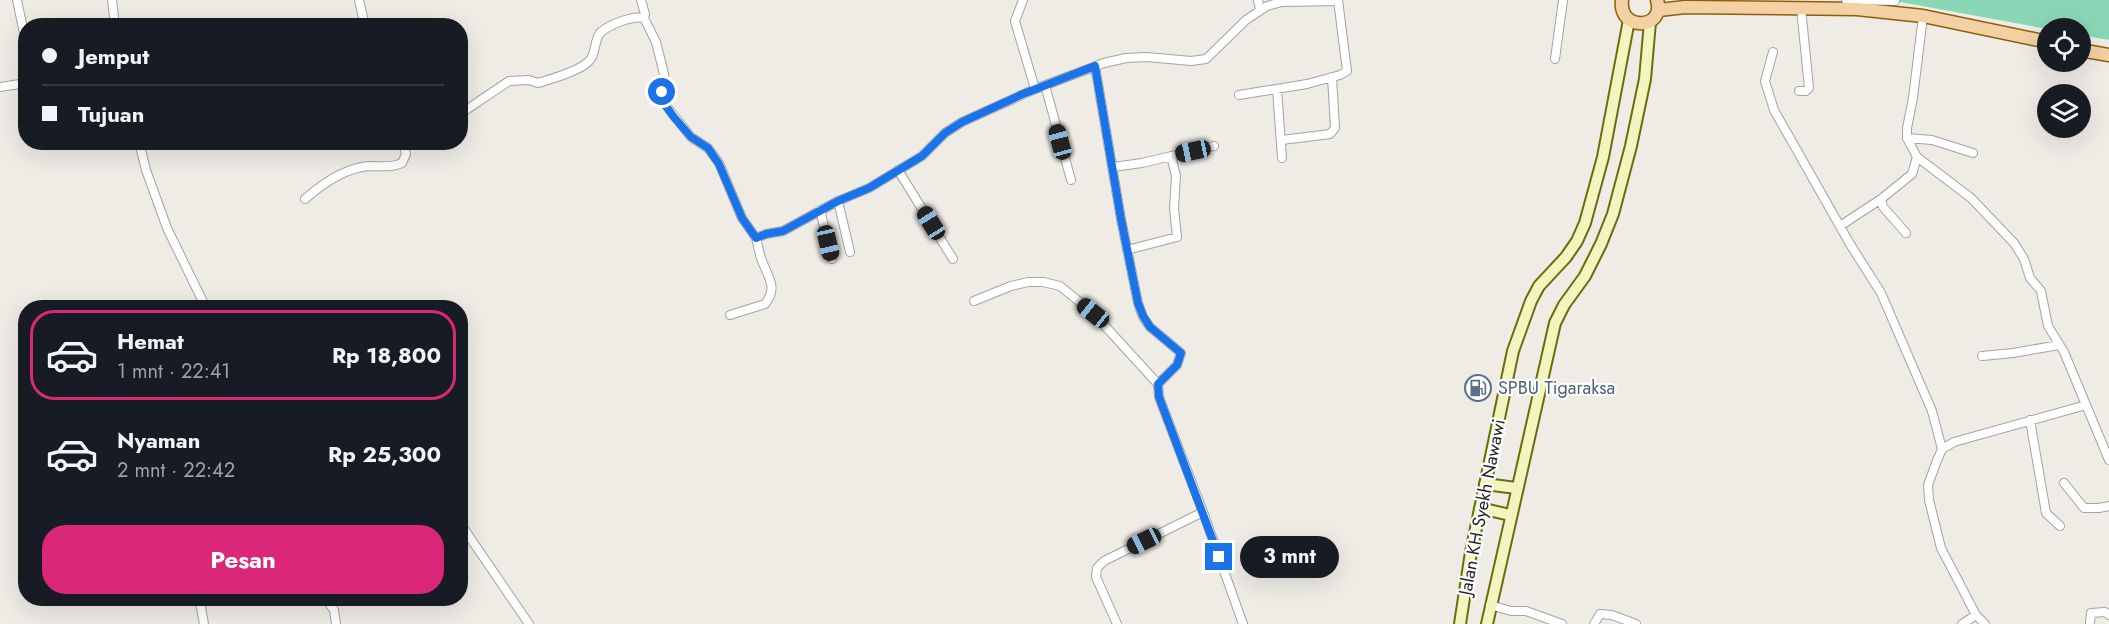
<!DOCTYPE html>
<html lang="id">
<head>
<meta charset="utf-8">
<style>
	body { margin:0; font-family:Jost,sans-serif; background:#20242c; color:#f1f3f6; height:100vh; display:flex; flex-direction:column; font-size:22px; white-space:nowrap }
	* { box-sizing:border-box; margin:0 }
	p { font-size:20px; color:#9ea1a6 }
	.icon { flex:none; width:33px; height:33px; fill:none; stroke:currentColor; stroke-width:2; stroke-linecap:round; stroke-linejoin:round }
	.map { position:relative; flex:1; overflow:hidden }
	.panel { position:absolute; left:18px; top:300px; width:450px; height:306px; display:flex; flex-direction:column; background:#171b24; border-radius:24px; box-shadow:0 6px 24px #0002 }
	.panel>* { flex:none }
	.banner { position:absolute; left:18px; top:18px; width:450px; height:132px; border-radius:24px; box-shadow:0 6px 24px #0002; display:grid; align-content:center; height:132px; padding:0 24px; background:#171b24 }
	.tools { position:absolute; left:2037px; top:18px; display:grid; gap:12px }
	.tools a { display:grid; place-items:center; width:54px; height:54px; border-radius:50%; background:#171b24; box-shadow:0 6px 24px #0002; font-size:30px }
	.end { position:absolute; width:27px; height:27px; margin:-14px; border:8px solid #1a73e8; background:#fff; box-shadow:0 0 0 3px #fff }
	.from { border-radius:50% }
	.bubble { position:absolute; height:42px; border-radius:21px; background:#171b24; box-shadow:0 6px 24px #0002; font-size:20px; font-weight:700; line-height:42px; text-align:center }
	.car { position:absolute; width:18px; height:36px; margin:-18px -9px; border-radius:8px; box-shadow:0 0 4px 2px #0007; background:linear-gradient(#222 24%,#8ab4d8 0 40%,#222 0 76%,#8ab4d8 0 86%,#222 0) }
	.banner b { display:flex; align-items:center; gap:21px; height:57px; font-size:22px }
	.banner b+b { border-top:2px solid #363941 }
	.banner i { width:15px; height:15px; background:#f1f3f6 }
	ul { padding:10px 0 0; list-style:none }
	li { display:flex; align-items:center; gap:18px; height:90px; margin:0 12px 9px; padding:0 12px; border:3px solid transparent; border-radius:24px }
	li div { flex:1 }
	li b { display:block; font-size:22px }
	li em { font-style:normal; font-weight:700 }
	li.on { border-color:#db2777 }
	li>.icon { width:54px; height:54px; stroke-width:1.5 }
	.action { display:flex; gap:12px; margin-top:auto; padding:12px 24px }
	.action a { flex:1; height:69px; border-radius:24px; background:#db2777; color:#fff; font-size:24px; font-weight:700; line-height:69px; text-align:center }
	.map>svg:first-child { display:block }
	.pitch { fill:#8ad7b8 }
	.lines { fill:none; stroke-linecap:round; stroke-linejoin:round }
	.minor-casing { stroke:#a3a3a3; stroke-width:10 }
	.secondary-casing { stroke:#666e0e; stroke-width:14 }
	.primary-casing { stroke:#8d5f0c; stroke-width:15 }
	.minor { stroke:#fff; stroke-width:8 }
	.secondary { stroke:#f3f4be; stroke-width:10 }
	.primary { stroke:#f4d0a5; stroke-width:12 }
	.route { stroke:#1a73e8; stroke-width:8 }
	.labels { text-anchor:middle; stroke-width:4.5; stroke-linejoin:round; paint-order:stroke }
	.service-label { font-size:18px; fill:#4e5e75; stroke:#fff; text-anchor:start }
	.street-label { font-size:18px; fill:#1f1f1f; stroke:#fff }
</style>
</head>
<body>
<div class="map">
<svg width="2109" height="624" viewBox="0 0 2109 624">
	<rect width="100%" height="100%" fill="#efece6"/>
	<path class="pitch" d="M1846 0H2109V40L2081 35 2080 28 2047 29 1895 1Z"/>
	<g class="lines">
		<defs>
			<path id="minor" d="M17 0 26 43
				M112 0 115 26
				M359 0 365 26
				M641 0 645 14 644 18
				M1023 0 1015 21 1035 89
				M1258 0 1260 10
				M1846 0 1895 1V0
				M1923 16 1913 98 1907 128V138L1917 157 1971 198 2014 243 2024 259 2030 278 2041 291 2048 326 2064 352 2109 460
				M1773 52 1765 81 1774 110 1850 244 1881 293 1932 411 1942 449
				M1555 59 1563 0
				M1095 66 1121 219 1138 303 1143 317 1150 327 1181 353 1177 365 1158 384 1159 397 1203 512 1243 624
				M1045 85 1071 180
				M0 87 26 83
				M1277 89 1282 158
				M1799 91H1806L1809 88 1801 8
				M1239 95 1307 84 1340 75 1347 71 1338 0
				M460 114 509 81 529 80 538 83C551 79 581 71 590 60 596 53 594 41 600 33 608 25 633 15 644 18L656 42 664 74 662 92 664 103 691 137 708 148 719 163 742 218 756 238
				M1907 138 1932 140 1973 153
				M1282 140 1330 134 1335 128 1332 77
				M139 142 146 170 167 228 206 308
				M1113 167 1142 163 1214 146
				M898 170 953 259
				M305 199C322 184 345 168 369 166 380 166 391 168 402 163L406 154 403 142
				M838 201 850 252
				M820 210 832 259
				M1840 226 1881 199
				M1906 233 1883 207 1881 199 1912 174 1917 157
				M1127 250 1177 237 1174 208 1176 176 1171 156
				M974 301 1011 286 1028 282H1043L1060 286 1093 313 1158 384
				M730 315 765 304C779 287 767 276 761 258 759 252 758 245 756 238L766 234 783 231 838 201 869 188 922 156 945 133 962 122 1035 89 1104 63 1126 58 1147 57 1191 61 1206 59 1246 20 1267 6 1282 2 1338 1
				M1982 356 2013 353 2059 345
				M2030 420 2046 513 2060 526
				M2064 483 2084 508H2099L2109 506
				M460 523 529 624
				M202 598 200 602 204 624
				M325 598 334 610 336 624
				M1490 605 1511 611H1526L1562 624
				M1117 624 1096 577 1097 568 1104 561 1203 512
				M1594 624 1600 614 1612 615 1636 624
				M1962 624 1976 615
				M1985 624 1976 615 1941 548 1929 500 1928 485 1936 463 1942 449 1954 442 2086 405
				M2090 624 2091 613 2105 612 2109 615"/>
			<path id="secondary" d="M1485 484 1516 488
				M1480 508 1510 515
				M1460 624 1471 552 1513 351 1531 301 1539 286 1566 257 1577 241 1585 223 1603 157 1629 20
				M1487 624 1555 323 1564 305 1585 276 1601 244 1613 214 1631 146 1645 79 1650 22"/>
			<path id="primary" d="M1622 0C1618 32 1666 30 1657 0
				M1659 10 1685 7 1857 9 1923 16 2048 42
				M2080 50 2109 55"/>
		</defs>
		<use href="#minor" class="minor-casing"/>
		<use href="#secondary" class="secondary-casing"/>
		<use href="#primary" class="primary-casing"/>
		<use href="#minor" class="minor"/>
		<use href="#secondary" class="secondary"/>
		<use href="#primary" class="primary"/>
	</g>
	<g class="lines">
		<path class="route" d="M662 92 664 103 673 116 691 137 708 148 719 164 742 218 756 238 766 234 783 231 838 201 869 188 922 156 945 133 962 122 1023 94 1095 66 1121 219 1138 303 1143 316 1150 327 1181 353 1177 365 1158 384 1159 397 1219 557"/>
	</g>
	<defs>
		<symbol id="fuel-ring" viewBox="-11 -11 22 22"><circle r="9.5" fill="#fff" stroke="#5c6f8a" stroke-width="1.5"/><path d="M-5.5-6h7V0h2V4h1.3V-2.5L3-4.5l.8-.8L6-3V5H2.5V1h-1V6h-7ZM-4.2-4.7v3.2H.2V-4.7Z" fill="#5c6f8a"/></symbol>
	</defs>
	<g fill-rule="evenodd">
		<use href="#fuel-ring" x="1463" y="373" width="30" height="30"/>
	</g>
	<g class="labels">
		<g class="service-label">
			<text x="1498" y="394">SPBU Tigaraksa</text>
		</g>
		<g class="street-label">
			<text transform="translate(1482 507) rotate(-79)" y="6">Jalan KH Syekh Nawawi</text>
		</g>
	</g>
</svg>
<div class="tools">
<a><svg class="icon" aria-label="locate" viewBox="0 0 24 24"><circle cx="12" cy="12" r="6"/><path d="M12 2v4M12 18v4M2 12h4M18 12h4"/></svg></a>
<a><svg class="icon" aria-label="layers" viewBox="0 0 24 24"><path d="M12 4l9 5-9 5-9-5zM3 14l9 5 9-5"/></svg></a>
</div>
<i class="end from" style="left:662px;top:92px"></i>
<i class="end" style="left:1219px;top:557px"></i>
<div class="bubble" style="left:1240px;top:536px;width:99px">3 mnt</div>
<i class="car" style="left:1060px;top:142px;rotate:345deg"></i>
<i class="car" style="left:1193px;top:151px;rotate:258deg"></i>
<i class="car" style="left:931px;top:223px;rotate:328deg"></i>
<i class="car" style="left:828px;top:243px;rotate:167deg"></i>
<i class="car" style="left:1093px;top:313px;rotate:309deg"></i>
<i class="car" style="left:1144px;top:541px;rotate:244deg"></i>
<div class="banner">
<b><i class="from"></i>Jemput</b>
<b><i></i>Tujuan</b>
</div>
<section class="panel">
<ul>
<li class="on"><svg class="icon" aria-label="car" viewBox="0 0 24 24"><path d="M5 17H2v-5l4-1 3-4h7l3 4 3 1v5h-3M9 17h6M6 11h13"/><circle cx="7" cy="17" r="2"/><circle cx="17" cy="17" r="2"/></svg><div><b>Hemat</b><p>1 mnt · 22:41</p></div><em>Rp 18,800</em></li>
<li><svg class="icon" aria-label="car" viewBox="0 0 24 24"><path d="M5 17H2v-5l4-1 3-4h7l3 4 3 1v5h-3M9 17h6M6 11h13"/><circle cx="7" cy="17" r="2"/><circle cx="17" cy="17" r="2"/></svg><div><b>Nyaman</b><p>2 mnt · 22:42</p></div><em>Rp 25,300</em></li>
</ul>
<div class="action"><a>Pesan</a></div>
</section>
</div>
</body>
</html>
